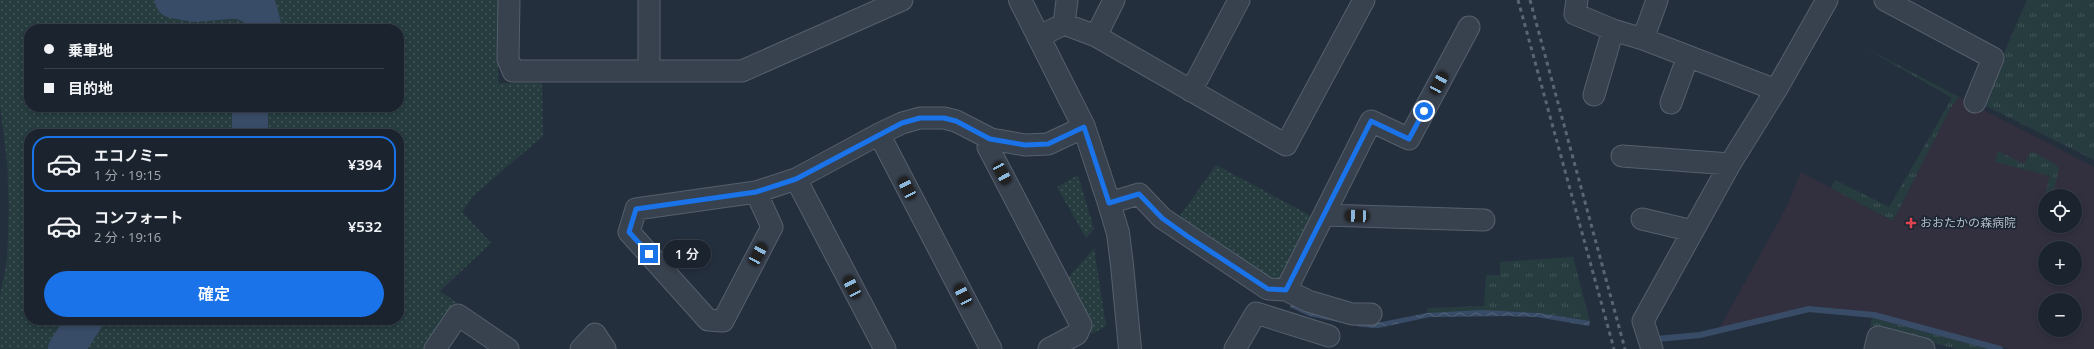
<!DOCTYPE html>
<html lang="ja">
<head>
<meta charset="utf-8">
<style>
	body { margin:0; font-family:"Noto Sans","Noto Sans JP",sans-serif; background:#282f3a; color:#f1f3f6; height:100vh; display:flex; flex-direction:column; font-size:15px; white-space:nowrap }
	* { box-sizing:border-box; margin:0 }
	p { font-size:13px; color:#a0a4aa }
	.icon { flex:none; width:22px; height:22px; fill:none; stroke:currentColor; stroke-width:2; stroke-linecap:round; stroke-linejoin:round }
	.map { position:relative; flex:1; overflow:hidden }
	.details { position:absolute; left:24px; top:129px; width:380px; height:196px; display:flex; flex-direction:column; background:#1b232e; border-radius:16px; box-shadow:0 2px 6px #0003,0 0 0 1px #39404a }
	.details>* { flex:none }
	.guide { position:absolute; left:24px; top:24px; width:380px; height:88px; border-radius:16px; box-shadow:0 2px 6px #0003,0 0 0 1px #39404a; display:grid; align-content:center; height:88px; padding:0 20px; background:#1b232e }
	.tools { position:absolute; left:2038px; top:189px; display:grid; gap:8px }
	.tools a { display:grid; place-items:center; width:44px; height:44px; border-radius:50%; background:#1b232e; box-shadow:0 2px 6px #0003,0 0 0 1px #39404a; font-size:20px }
	.end { position:absolute; width:18px; height:18px; margin:-9px; border:5px solid #1a73e8; background:#fff; box-shadow:0 0 0 2px #fff }
	.from { border-radius:50% }
	.bubble { position:absolute; height:28px; border-radius:14px; background:#1b232e; box-shadow:0 2px 6px #0003,0 0 0 1px #39404a; font-size:13px; font-weight:600; line-height:28px; text-align:center }
	.car { position:absolute; width:12px; height:24px; margin:-12px -6px; border-radius:5px; box-shadow:0 0 3px 1px #0007; background:linear-gradient(#222 24%,#8ab4d8 0 40%,#222 0 76%,#8ab4d8 0 86%,#222 0) }
	.guide b { display:flex; align-items:center; gap:14px; height:38px; font-size:15px }
	.guide b+b { border-top:1px solid #39404a }
	.guide i { width:10px; height:10px; background:#f1f3f6 }
	ul { padding:7px 0 0; list-style:none }
	li { display:flex; align-items:center; gap:12px; height:56px; margin:0 8px 6px; padding:0 12px; border:2px solid transparent; border-radius:16px }
	li div { flex:1 }
	li b { display:block; font-size:15px }
	li em { font-style:normal; font-weight:600 }
	li.on { border-color:#1a73e8 }
	li>.icon { width:36px; height:36px; stroke-width:1.5 }
	.button { display:flex; gap:8px; margin-top:auto; padding:8px 20px }
	.button a { flex:1; height:46px; border-radius:24px; background:#1a73e8; color:#fff; font-size:16px; font-weight:600; line-height:46px; text-align:center }
	.map>svg:first-child { display:block }
	.medical { fill:#32303f; fill-rule:evenodd }
	.grass { fill:url(#grass-tufts) }
	.park { fill:url(#park-dots); fill-rule:evenodd }
	.water { fill:url(#water-waves) }
	.lines { fill:none; stroke-linecap:round; stroke-linejoin:round }
	.stream { stroke:#394c67; stroke-width:6 }
	.river { stroke:#394c67; stroke-width:36 }
	.minor-casing { stroke:#565f6c; stroke-width:23 }
	.tertiary-casing { stroke:#565f6c; stroke-width:24 }
	.minor { stroke:#38414e; stroke-width:21 }
	.tertiary { stroke:#38414e; stroke-width:22 }
	.rail { stroke:#5a6575; stroke-width:3; stroke-dasharray:4 4; stroke-linecap:butt }
	.route { stroke:#1a73e8; stroke-width:5 }
	.health-dot { fill:#e0444e; stroke:#1d2633; stroke-width:1.5 }
	.labels { text-anchor:middle; stroke-width:3.5; stroke-linejoin:round; paint-order:stroke }
	.poi-label { font-size:12px; fill:#b4bcc9; stroke:#1d2633; text-anchor:start }
</style>
</head>
<body>
<div class="map">
<svg width="2094" height="349" viewBox="0 0 2094 349">
	<defs>
		<pattern id="grass-tufts" width="24" height="20" patternUnits="userSpaceOnUse"><rect width="24" height="20" fill="#263c3f"/><path d="M3 7l-1-3M5 7V3M7 7l1-3M15 17l-1-3M17 17v-4M19 17l1-3" fill="none" stroke="#435659"/></pattern>
		<pattern id="park-dots" width="8" height="8" patternUnits="userSpaceOnUse"><rect width="8" height="8" fill="#263c3f"/><path d="M2 2h.1M6 6h.1" fill="none" stroke="#435659" stroke-width="1.8" stroke-linecap="round"/></pattern>
		<pattern id="water-waves" width="16" height="10" patternUnits="userSpaceOnUse"><rect width="16" height="10" fill="#394c67"/><path d="M0 5q4-4 8 0t8 0" fill="none" stroke="#53647b"/></pattern>
	</defs>
	<rect width="100%" height="100%" fill="#242f3e"/>
	<path class="medical" d="M1959 97 2094 167V349H2010L1877 313 1814 306 1719 329 1786 208 1801 172 1893 221 1951 107ZM2045 196H2075V226H2045ZM2045 248H2075V278H2045ZM2045 300H2075V330H2045Z"/>
	<path class="grass" d="M2027 0H2094V160L1982 104Z
		M1862 46 1959 97 1951 107 1893 221 1831 188 1835 180 1889 207 1952 98Z
		M1998 151 2024 164 2031 151 2055 164 2059 168 2053 194 2046 192 2050 176 1995 162Z
		M1573 257 1590 321 1539 313 1509 311 1427 313V308L1484 306 1486 275H1500V262Z
		M1872 318 1877 319 1989 349H1956L1870 326Z"/>
	<path class="park" d="M0 0H500L498 83H542L543 136 473 196 462 212 491 243 440 291 457 303 425 349H0V296L7 260 9 208 7 163 0 105ZM29 29H399V107H29ZM29 134H399V320H29Z
		M1216 165 1313 217 1281 278H1270L1177 220Z
		M1078 175 1094 229 1086 238 1057 187Z
		M1094 248 1106 326 1092 334 1066 286 1068 278Z"/>
	<path class="water" d="M1293 302 1355 321 1377 323 1427 313 1483 310 1539 313 1590 321 1589 326 1537 317 1506 316 1430 317 1378 328 1362 327 1309 316 1290 307Z"/>
	<g class="lines">
		<path class="stream" d="M1657 339 1700 335 1809 309 1874 315 2000 349"/>
		<path class="river" d="M173 0 195 4 238 0
			M238 0 259 9 264 29
			M250 107V134
			M66 349 85 320"/>
		<defs>
			<path id="minor" d="M509 0 508 59 513 71H742L902 0
				M649 0V70
				M1577 0 1575 14 1613 30
				M1885 0 1993 58 1975 102
				M1064 24 1067 0
				M1096 36 1114 0
				M1038 37 1064 24 1096 36 1286 145 1364 0
				M1643 39 1657 0
				M1191 91 1239 0
				M1594 95 1613 30 1643 39 1776 90
				M1671 103 1688 56
				M879 134 991 349
				M991 139 988 147 1081 325 1077 334 1049 349
				M1622 156 1730 164
				M756 192 636 209 629 232 708 320 723 321 772 227 756 192 796 179
				M1109 203 1139 194 1162 218 1268 289 1286 290 1308 301 1352 314H1371
				M1325 215 1484 220
				M1642 219 1693 231
				M1286 290 1371 121 1409 139 1469 27
				M435 349 458 315 508 349
				M581 349 595 334 605 349
				M885 349 796 179 879 134 902 123 920 118H944L956 121 991 139 1025 145 1048 144 1084 127
				M1235 349 1256 313 1329 336
				M1652 349 1643 321 1730 164 1776 90 1827 0
				M1875 349 1878 337 1924 349"/>
			<path id="tertiary" d="M1020 0 1084 127 1109 203 1118 233 1122 265 1130 349"/>
		</defs>
		<use href="#minor" class="minor-casing"/>
		<use href="#tertiary" class="tertiary-casing"/>
		<use href="#minor" class="minor"/>
		<use href="#tertiary" class="tertiary"/>
		<path class="rail" d="M1518 0 1614 349
			M1530 0 1625 349"/>
	</g>
	<g class="lines">
		<path class="route" d="M649 254 629 232 636 209 756 192 796 179 902 123 920 118H944L956 121 990 139 1025 145 1048 144 1084 127 1109 203 1139 194 1162 218 1187 236 1268 289 1286 290 1371 121 1409 139 1424 111"/>
	</g>
	<path class="health-dot" d="M1909 217h4v4h4v4h-4v4h-4v-4h-4v-4h4z"/>
	<g class="labels">
		<g class="poi-label">
			<text x="1920" y="227">おおたかの森病院</text>
		</g>
	</g>
</svg>
<div class="tools">
<a><svg class="icon" aria-label="locate" viewBox="0 0 24 24"><circle cx="12" cy="12" r="6"/><path d="M12 2v4M12 18v4M2 12h4M18 12h4"/></svg></a>
<a>+</a>
<a>−</a>
</div>
<i class="end from" style="left:1424px;top:111px"></i>
<i class="end" style="left:649px;top:254px"></i>
<div class="bubble" style="left:663px;top:240px;width:48px">1 分</div>
<i class="car" style="left:1439px;top:83px;rotate:28deg"></i>
<i class="car" style="left:1002px;top:173px;rotate:152deg"></i>
<i class="car" style="left:907px;top:188px;rotate:333deg"></i>
<i class="car" style="left:1357px;top:216px;rotate:272deg"></i>
<i class="car" style="left:758px;top:254px;rotate:28deg"></i>
<i class="car" style="left:852px;top:287px;rotate:333deg"></i>
<i class="car" style="left:963px;top:295px;rotate:333deg"></i>
<div class="guide">
<b><i class="from"></i>乗車地</b>
<b><i></i>目的地</b>
</div>
<section class="details">
<ul>
<li class="on"><svg class="icon" aria-label="car" viewBox="0 0 24 24"><path d="M5 17H2v-5l4-1 3-4h7l3 4 3 1v5h-3M9 17h6M6 11h13"/><circle cx="7" cy="17" r="2"/><circle cx="17" cy="17" r="2"/></svg><div><b>エコノミー</b><p>1 分 · 19:15</p></div><em>¥394</em></li>
<li><svg class="icon" aria-label="car" viewBox="0 0 24 24"><path d="M5 17H2v-5l4-1 3-4h7l3 4 3 1v5h-3M9 17h6M6 11h13"/><circle cx="7" cy="17" r="2"/><circle cx="17" cy="17" r="2"/></svg><div><b>コンフォート</b><p>2 分 · 19:16</p></div><em>¥532</em></li>
</ul>
<div class="button"><a>確定</a></div>
</section>
</div>
</body>
</html>
